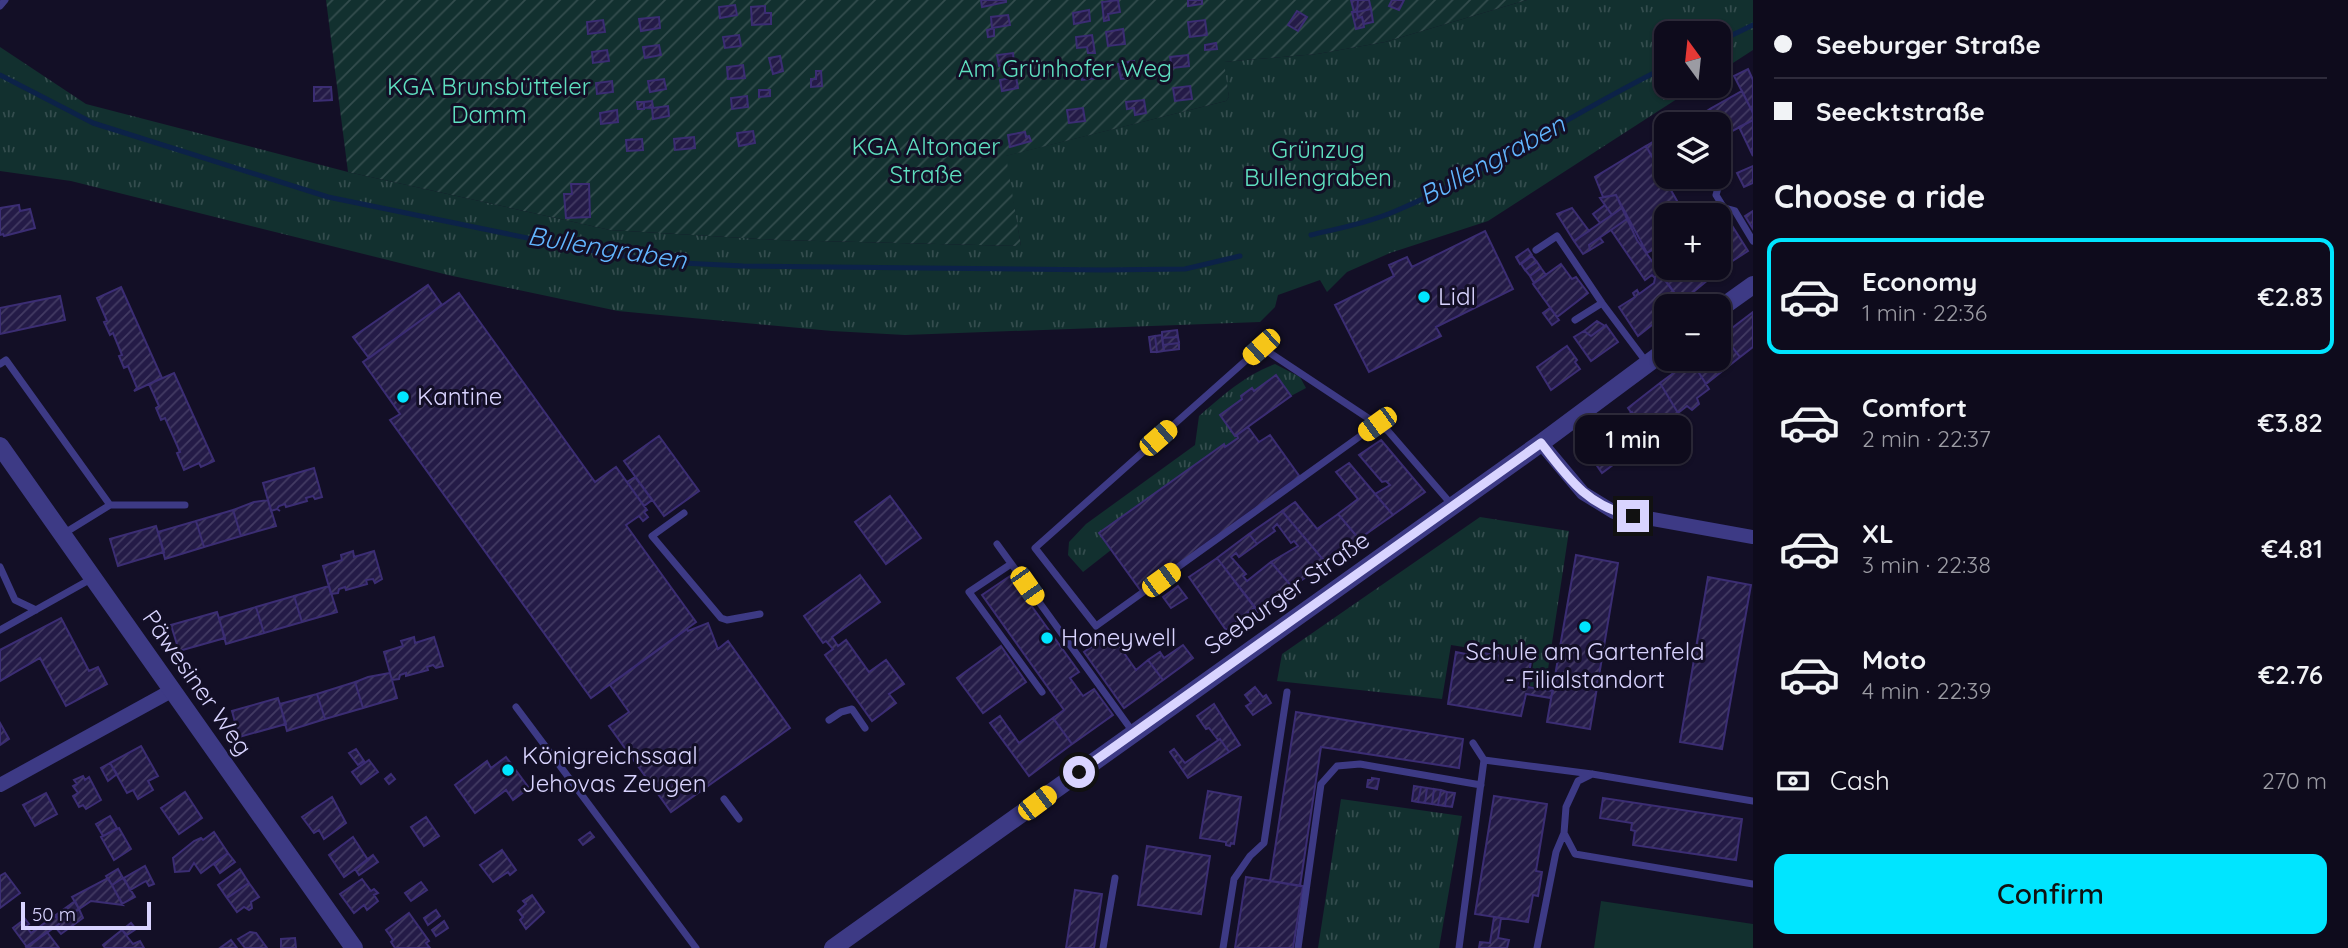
<!DOCTYPE html>
<html lang="en">
<head>
<meta charset="utf-8">
<style>
	body { margin:0; font-family:Quicksand,sans-serif; background:#171425; color:#f1f3f6; height:100vh; display:flex; flex-direction:column; font-size:26px; white-space:nowrap }
	* { box-sizing:border-box; margin:0 }
	p { font-size:23px; color:#9b9ba3 }
	.icon { flex:none; width:38px; height:38px; fill:none; stroke:currentColor; stroke-width:2; stroke-linecap:round; stroke-linejoin:round }
	.map { position:relative; flex:1; overflow:hidden }
	.side { display:flex; flex-direction:column; background:#0e0b1c; width:595px }
	.side>* { flex:none }
	.banner { display:grid; align-content:center; height:154px; padding:0 21px; background:#0e0b1c }
	.needle { width:46px; rotate:345deg }
	.tools { position:absolute; left:1654px; top:21px; display:grid; gap:14px }
	.tools a { display:grid; place-items:center; width:77px; height:77px; border-radius:14px; background:#0e0b1c; box-shadow:0 2px 5px #0004,0 0 0 2px #2e2b3b; font-size:35px }
	.scale { position:absolute; left:21px; bottom:18px; width:130px; box-sizing:border-box; padding-left:7px; border:4px solid #d9d4ff; border-top:0; font-size:19px; line-height:24px; white-space:nowrap; color:#d9d4ff; -webkit-text-stroke:5px #130f26; paint-order:stroke }
	.end { position:absolute; width:32px; height:32px; margin:-16px; border:9px solid #d9d4ff; background:#111; box-shadow:0 0 0 4px #111 }
	.from { border-radius:50% }
	.bubble { position:absolute; height:49px; border-radius:14px; background:#0e0b1c; box-shadow:0 2px 5px #0004,0 0 0 2px #2e2b3b; font-size:23px; font-weight:600; line-height:49px; text-align:center }
	.car { position:absolute; width:21px; height:42px; margin:-21px -10px; border-radius:9px; box-shadow:0 0 5px 2px #0007; background:linear-gradient(#f5c518 24%,#345 0 40%,#f5c518 0 76%,#345 0 86%,#f5c518 0) }
	.banner b { display:flex; align-items:center; gap:24px; height:66px; font-size:26px }
	.banner b+b { border-top:2px solid #2e2b3b }
	.banner i { width:18px; height:18px; background:#f1f3f6 }
	ul { padding:0; list-style:none }
	li { display:flex; align-items:center; gap:21px; height:116px; margin:0 14px 10px; padding:0 7px; border:4px solid transparent; border-radius:14px }
	li div { flex:1 }
	li b { display:block; font-size:26px }
	li em { font-style:normal; font-weight:600 }
	li.current { border-color:#00e5ff }
	li>.icon { width:63px; height:63px; stroke-width:1.5 }
	h2 { padding:0 21px; font-size:32px; line-height:84px }
	.pay { display:flex; align-items:center; gap:18px; height:77px; padding:0 21px; font-size:26px }
	.pay p { margin-inline-start:auto }
	.primary-button { display:flex; gap:14px; margin-top:auto; padding:14px 21px }
	.primary-button a { flex:1; height:80px; border-radius:14px; background:#00e5ff; color:#111; font-size:28px; font-weight:600; line-height:80px; text-align:center }
	main { display:flex; flex:1; min-height:0 }
	.map>svg:first-child { display:block }
	.grass { fill:url(#grass-tufts) }
	.garden { fill:url(#garden-furrows) }
	.pitch { fill:#12302f }
	.lines { fill:none; stroke-linecap:round; stroke-linejoin:round }
	.stream { stroke:#0c2248; stroke-width:5 }
	.building { fill:url(#building-hatch); stroke:#3b2d73; stroke-width:2 }
	.service { stroke:#3d3a85; stroke-width:7 }
	.minor { stroke:#3d3a85; stroke-width:14 }
	.tertiary { stroke:#3d3a85; stroke-width:18 }
	.route { stroke:#d9d4ff; stroke-width:9 }
	.poi-dot { fill:#00e5ff; stroke:#130f26; stroke-width:2.5 }
	.labels { text-anchor:middle; stroke-width:6; stroke-linejoin:round; paint-order:stroke }
	.park-label { font-size:24px; fill:#5fe0c0; stroke:#130f26 }
	.poi-label { font-size:24px; fill:#d9d4ff; stroke:#130f26; text-anchor:start }
	.street-label { font-size:24px; fill:#d9d4ff; stroke:#130f26 }
	.water-label { font-size:26px; font-style:italic; fill:#62b6ff; stroke:#130f26 }
</style>
</head>
<body>
<main>
<div class="map">
<svg width="1753" height="948" viewBox="0 0 1753 948">
	<defs>
		<pattern id="grass-tufts" width="24" height="20" patternUnits="userSpaceOnUse" patternTransform="scale(1.75)"><rect width="24" height="20" fill="#12302f"/><path d="M3 7l-1-3M5 7V3M7 7l1-3M15 17l-1-3M17 17v-4M19 17l1-3" fill="none" stroke="#344d4e"/></pattern>
		<pattern id="garden-furrows" width="10" height="10" patternUnits="userSpaceOnUse" patternTransform="scale(1.75)"><rect width="10" height="10" fill="#12302f"/><path d="M-1 1l2-2M0 10L10 0M9 11l2-2" fill="none" stroke="#344d4e"/></pattern>
		<pattern id="building-hatch" width="6" height="6" patternUnits="userSpaceOnUse" patternTransform="scale(1.75)"><rect width="6" height="6" fill="#241b47"/><path d="M-1 1l2-2M0 6l6-6M5 7l2-2" fill="none" stroke="#433b63"/></pattern>
	</defs>
	<rect width="100%" height="100%" fill="#130f26"/>
	<path class="grass" d="M1527 0H1753V50L1719 72 1718 33H1666V86H1697L1488 221 1390 253 1347 272 1327 292 1320 280 1278 295 1275 307 1260 322 905 335 832 331 618 311 448 275 71 181 0 171V47L86 104 348 172 610 230 778 240 1021 246 1005 156 1226 101 1229 97 1223 62 1317 54 1385 42Z
		M1275 364 1300 377 1306 388 1291 396 1276 375 1254 391 1252 388 1241 396 1242 399 1235 436 1238 438 1225 447 1224 445 1111 550 1083 572 1068 555 1069 542 1086 524 1195 445 1199 416C1223 395 1245 375 1275 364Z
		M1480 517 1569 531 1545 689 1530 686 1534 658 1451 645 1442 699 1277 681 1282 654Z
		M1341 799 1462 816 1439 948H1318Z"/>
	<path class="garden" d="M326 0H1527L1385 42 1317 54 1224 62 1229 97 1226 101 1006 156 1021 246 778 240 610 230 348 172Z"/>
	<path class="pitch" d="M1601 901 1753 924V948H1594Z"/>
	<g class="lines">
		<path class="stream" d="M1718 42 1753 25
			M0 75 93 123 328 197 581 249 662 262 743 266 1104 270 1185 269 1240 256
			M1311 235C1340 228 1371 222 1398 210 1491 170 1575 111 1666 67"/>
	</g>
	<path class="building" d="M981 0H1006V2L982 7Z
		M1118 0 1120 12 1108 14 1109 20 1104 21 1102 2Z
		M1188 0H1202V4L1188 6Z
		M1351 0H1358L1357 12H1354Z
		M1358 0H1369L1371 9 1357 12Z
		M1392 0H1404L1399 10 1389 6Z
		M735 5 737 15 720 18 719 7Z
		M765 6V13H771V24L752 25 751 7Z
		M1371 9 1373 22 1364 24 1362 17 1358 18 1357 12Z
		M1089 10 1090 21 1074 24 1073 13Z
		M1297 11 1307 17 1298 31 1288 25Z
		M1352 12H1357L1358 18 1362 17 1364 27 1356 29Z
		M1008 15 1010 25 992 28 991 17Z
		M659 17 660 28 641 31 639 19Z
		M603 20 605 32 588 34 587 22Z
		M1205 20 1207 35 1190 37 1188 22Z
		M994 28V36L988 37 987 30Z
		M1123 29 1125 44 1108 46 1106 32Z
		M739 35 741 46 725 48 723 37Z
		M1092 35 1095 53H1088L1087 47 1077 48 1076 37Z
		M1216 43 1217 49 1205 50V45Z
		M659 45 661 55 645 58 643 47Z
		M607 50 609 61 593 63 592 52Z
		M1013 53 1014 64 999 66 997 55Z
		M1188 55 1189 66 1172 68 1170 57Z
		M780 56 783 71 773 74 769 58Z
		M1134 61 1135 72 1129 73 1130 78 1121 79 1118 64Z
		M743 65 745 78 728 79 727 67Z
		M1096 66 1098 78 1082 80 1081 68Z
		M1748 69 1753 80V113L1734 76Z
		M816 71H821L822 86 811 87V79H816Z
		M1016 77 1018 88 1002 91 1000 80Z
		M664 79 666 89 650 92 648 81Z
		M612 81 613 92 597 94 596 83Z
		M1190 86 1192 99 1175 101 1173 88Z
		M314 87H331L332 100 314 101Z
		M759 90H770V96L759 97Z
		M1742 91 1753 113V120L1725 135 1710 109Z
		M747 96 748 107 732 109 731 98Z
		M1144 100 1146 113 1135 115 1134 108 1127 109 1126 102Z
		M652 101 653 107 644 108V102Z
		M637 102H644V109H638Z
		M668 106 669 116 653 119 652 108Z
		M1083 108 1085 121 1069 123 1067 110Z
		M1710 109 1727 139 1718 143V124H1684Z
		M617 110 618 122 601 124 600 113Z
		M1753 120V156L1739 127Z
		M753 131 755 143 739 146 737 133Z
		M1025 132 1026 137 1029 136 1031 141 1010 147 1008 135Z
		M1666 134V171L1662 174 1646 146Z
		M694 137 695 148 675 150 674 139Z
		M642 139 643 150 627 151 626 140Z
		M1646 146 1685 215H1666V243L1647 253 1616 195 1603 197 1595 177Z
		M1753 166V183L1744 187 1737 173Z
		M1687 177H1695L1698 181 1691 185Z
		M571 184H589L590 217 566 218 564 194H572Z
		M1616 195 1622 208 1612 215 1600 198Z
		M19 205 20 211 30 209 35 228 4 236 3 234 0 235V208Z
		M1605 205 1612 215 1600 223 1593 214Z
		M1572 208 1589 231 1574 241 1557 214Z
		M1622 208 1627 219 1589 245 1590 250 1583 254 1574 241Z
		M1753 211V229L1745 216Z
		M1627 219 1637 240 1681 302 1676 306H1666V314L1638 336 1619 307 1635 297 1633 293 1637 290 1639 294 1654 283 1655 278 1652 275 1645 280 1611 230Z
		M1731 224 1748 251 1720 269 1718 232Z
		M1485 231 1513 289 1436 327 1441 336 1369 372 1335 305 1394 276 1389 265 1407 257 1412 267Z
		M1600 238 1603 242 1590 250 1589 245Z
		M1528 249 1532 255 1520 264 1516 257Z
		M1532 256 1537 262 1525 270 1521 264Z
		M1537 262 1541 268 1530 276 1525 270Z
		M1561 264 1572 279 1576 277 1588 293 1557 317 1533 284Z
		M1718 267 1720 270 1681 302 1661 275 1670 268Z
		M1541 268 1546 275 1534 283 1530 276Z
		M428 285 442 305 369 358 353 337Z
		M121 287 162 378 134 391 137 388 128 366 124 368 119 356 122 355 113 333 110 335 104 322 107 321 97 298Z
		M459 293 595 482 616 467 647 510 644 512 648 517 643 521 639 516 626 525 696 622 591 698 390 420 400 414 363 362Z
		M60 296 65 320 0 334V308Z
		M1550 308 1559 320 1552 325 1543 313Z
		M1753 312V347L1740 357 1723 335Z
		M1597 321 1605 326 1591 336 1584 331Z
		M1606 325 1618 342 1591 361 1574 337 1584 331 1591 336Z
		M1177 330 1178 337 1162 338V332Z
		M1162 335 1164 351 1157 352 1155 336Z
		M1723 335 1740 357 1706 384 1691 360 1718 359V338Z
		M1155 336 1157 352H1151L1149 337Z
		M1178 337 1179 343 1163 345 1162 338Z
		M1179 343V349L1164 351 1163 345Z
		M1567 346 1577 360 1575 362 1580 369 1551 390 1537 367Z
		M1691 360 1709 389 1697 398 1699 404 1692 410 1687 406 1678 413 1660 383Z
		M174 373 214 461 201 467 199 463 184 470 177 453 180 452 165 418 161 420 156 408 159 406 149 384Z
		M1276 375 1291 396 1235 436 1220 415 1242 399 1241 396 1252 388 1254 391Z
		M1660 383 1678 413 1667 421 1669 429 1664 433 1660 434 1656 429 1647 435 1628 408Z
		M1632 412 1649 438 1602 473 1584 447Z
		M1248 427 1259 442 1270 435 1300 477 1141 591 1099 533 1224 444 1225 447 1238 438 1237 435Z
		M659 436 699 491 664 516 624 461Z
		M1381 440 1425 492 1393 515 1375 494 1390 485 1386 481 1382 482 1359 455Z
		M1349 463 1393 515 1359 539 1338 514 1358 499 1336 472Z
		M314 468 322 497 315 499 313 496 306 498 307 501 286 507 285 504 279 506 277 509 280 511 277 509 271 511 263 483Z
		M635 477 652 500 644 506 627 482Z
		M890 496 921 538 886 564 855 522Z
		M268 500 276 526 241 536 233 510 254 502Z
		M1295 502 1317 529 1338 514 1359 539 1326 563 1282 511Z
		M233 510 241 536 204 547 196 521Z
		M1282 511 1326 563 1292 587 1271 562 1298 546 1294 541 1291 543 1277 524 1273 528 1275 531 1257 544 1249 534Z
		M196 521 204 547 165 559 158 532Z
		M156 526 164 552 118 566 110 539Z
		M1249 534 1257 544 1239 557 1236 553 1231 557 1246 574 1243 576 1247 581 1271 562 1292 587 1258 612 1217 558Z
		M353 551 354 557 374 551 382 579 375 583 373 579 366 580 367 584 346 590 345 587 339 589 338 593 331 594 323 566 342 560 341 555Z
		M1576 555 1618 563 1590 729 1547 722Z
		M1217 558 1255 607 1226 630 1189 577Z
		M860 575 880 602 832 637 838 646 846 640 869 672 886 660 904 684 889 694 896 703 872 721 825 655 833 649 826 641 823 643 804 616Z
		M1010 576 1079 672 1070 678 1083 696 1094 689 1113 715 1072 744 1053 718 1064 710 982 595Z
		M1708 577 1751 585 1722 749 1680 742Z
		M329 586 337 612 302 622 294 596Z
		M1178 586 1187 598 1171 608 1163 597Z
		M294 596 302 622 264 633 256 607Z
		M256 607 264 633 226 644 219 618Z
		M217 612 225 638 179 651 171 625Z
		M61 618 89 671 98 667 107 684 66 706 40 658 0 681V650Z
		M708 623 718 649 728 641 790 728 671 812 609 726 629 712 610 685 687 629 688 631Z
		M1110 633 1136 670 1148 660 1163 680 1124 708 1084 652Z
		M414 637 415 643 434 637 443 666 436 668 433 665 427 667 428 670 406 676V673L400 675 399 679 392 680 384 652 403 646 401 641Z
		M1183 645 1193 658 1163 680 1148 660 1160 652 1164 658Z
		M1001 646 1026 682 983 713 957 678Z
		M1456 652 1476 656 1478 652 1531 661 1527 687 1553 691 1551 698 1526 694 1521 716 1448 704Z
		M390 673 397 698 363 708 355 682 368 677Z
		M355 682 363 708 325 719 317 694Z
		M1255 687 1263 697 1266 695 1271 703 1253 715 1246 706 1251 703 1245 695Z
		M317 694 325 719 287 731 280 704Z
		M278 698 286 724 239 737 232 711Z
		M1214 704 1240 745 1229 752 1220 739 1218 740 1209 728 1206 729 1197 716Z
		M1296 712 1463 739 1459 768 1321 747 1300 886 1270 881Z
		M1000 716 1019 743 1053 718 1072 744 1029 776 990 723Z
		M0 723 9 739 0 745Z
		M1220 739 1229 752 1188 778 1170 752 1174 749 1185 763Z
		M141 746 158 776 148 781 153 790 138 799 133 790 127 793 110 763Z
		M356 749 364 761 358 765 349 753Z
		M506 757 529 788 513 800 506 790 475 813 455 785 487 761 491 768Z
		M369 760 378 772 361 784 352 772Z
		M110 763 117 774 108 781 101 768Z
		M391 774 395 779 389 784 385 779Z
		M83 776 85 780 89 777 101 800 86 809 83 805 79 807 73 796 78 793 73 786 77 784 74 780Z
		M1372 778 1379 779 1377 789 1367 787 1368 780H1372Z
		M1414 786 1421 787 1418 802 1412 801Z
		M1421 787 1427 788 1425 803 1418 802Z
		M1427 788 1434 789 1432 804 1425 803Z
		M1434 789 1441 790 1438 805 1432 804Z
		M1441 790 1447 792 1445 806 1438 805Z
		M1208 791 1241 797 1234 844 1231 843 1230 846 1226 845V842L1200 838Z
		M185 792 202 818 179 834 161 808Z
		M1447 792 1455 793 1452 807 1445 806Z
		M46 793 57 814 35 826 23 805Z
		M1494 796 1547 804 1536 871 1542 872 1538 896 1533 895 1528 922 1475 914Z
		M332 797 346 823 324 839 319 830 314 833 302 817Z
		M1603 798 1742 819 1736 860 1633 845 1635 831 1631 830 1632 823 1600 818Z
		M110 816 117 828 103 836 96 824Z
		M426 817 439 836 424 846 411 827Z
		M119 828 131 849 114 860 101 837Z
		M214 832 228 853 201 873 194 863 189 871 175 872 173 858 194 841 201 838 203 840Z
		M590 832 594 837 583 845 579 840Z
		M353 837 368 860 344 877 329 855Z
		M1147 846 1210 856 1201 914 1138 905Z
		M502 850 516 870 510 875 508 872 493 882 480 865Z
		M228 853 235 862 220 873 214 864Z
		M373 855 378 862 359 875 355 869Z
		M145 866 154 884 149 886 146 881 130 890 124 878Z
		M118 869 123 878 112 885 106 876Z
		M240 869 249 883 227 898 218 885Z
		M5 873 20 893 0 908V876Z
		M1246 877 1303 886 1293 948H1235Z
		M108 878 123 905 91 901 79 909 72 897Z
		M123 878 135 897 122 904 112 885Z
		M362 879 371 891 374 889 378 893 374 895 378 901 367 910 364 905 354 913 340 894Z
		M421 882 427 890 411 901 405 893Z
		M249 883 259 897 251 902 252 908 249 910 244 907 237 912 227 898Z
		M1075 890 1102 894 1094 948H1066Z
		M532 895 544 912 526 929 520 920 523 917 518 911 526 904 523 901Z
		M75 901 79 909 72 914 67 907Z
		M67 907 72 914 62 922 56 915Z
		M79 909 83 918 61 934 55 927Z
		M436 910 440 916 428 925 424 918Z
		M409 913 429 941 426 943 430 948H395L391 942 393 940 386 930Z
		M54 916 62 922 27 947 13 928 25 919 29 924 26 926 31 933Z
		M1494 917 1501 918 1498 938 1509 940 1507 948H1479L1480 942 1490 943Z
		M444 921 448 928 436 936 432 930Z
		M131 923 136 929 127 935 122 930Z
		M122 930 133 944 140 941 144 948H105L103 945Z
		M47 932 59 948H27L26 947Z
		M250 932 256 933 267 948H245L238 939Z
		M295 938 296 948H281V939Z
		M231 940 237 948H220Z"/>
	<g class="lines">
		<path class="service" d="M0 6 5 0
			M1727 156 1716 195 1724 208 1735 211 1753 241
			M1536 250 1557 236 1602 303 1647 363
			M1575 320 1602 303
			M0 364 6 360 110 505 63 534
			M1377 424 1096 626 1035 548 1261 347 1377 424 1388 431 1452 505
			M110 505H185
			M684 513 652 536 721 618 727 620 760 614
			M997 544 1133 732
			M1011 564 969 592 1042 692
			M0 567 15 600 36 610
			M0 630 91 579
			M516 707 696 948
			M829 720 841 712 852 709 865 728
			M1484 760 1592 774 1753 801
			M1592 774 1578 781 1566 807 1564 833 1575 854 1753 884
			M724 799 739 819
			M1103 948 1115 878
			M1223 948 1234 879 1250 856 1264 843 1287 692
			M1298 948 1321 784 1337 766 1360 764 1481 785
			M1459 948 1484 760 1473 743
			M1537 948 1556 852 1564 833"/>
		<path class="minor" d="M1541 443 1583 493 1614 512 1753 537
			M0 785 171 691"/>
		<path class="tertiary" d="M1718 310 1753 285
			M0 446 354 948
			M833 948 1541 443 1666 350"/>
	</g>
	<g class="lines">
		<path class="route" d="M1079 772 1541 443C1568 478 1588 507 1633 516"/>
	</g>
	<g class="poi-dot">
		<circle cx="1424" cy="297" r="7"/>
		<circle cx="403" cy="397" r="7"/>
		<circle cx="1585" cy="627" r="7"/>
		<circle cx="1047" cy="638" r="7"/>
		<circle cx="508" cy="770" r="7"/>
	</g>
	<g class="labels">
		<g class="park-label">
			<text x="1065" y="77">Am Grünhofer Weg</text>
			<text x="489" y="95">KGA Brunsbütteler<tspan x="489" dy="28">Damm</tspan></text>
			<text x="926" y="155">KGA Altonaer<tspan x="926" dy="28">Straße</tspan></text>
			<text x="1318" y="158">Grünzug<tspan x="1318" dy="28">Bullengraben</tspan></text>
		</g>
		<g class="poi-label">
			<text x="1438" y="305">Lidl</text>
			<text x="417" y="405">Kantine</text>
			<text x="1061" y="646">Honeywell</text>
			<text x="1585" y="660" text-anchor="middle">Schule am Gartenfeld<tspan x="1585" dy="28">- Filialstandort</tspan></text>
			<text x="522" y="764">Königreichssaal<tspan x="522" dy="28">Jehovas Zeugen</tspan></text>
		</g>
		<g class="street-label">
			<text transform="translate(1287 593) rotate(-35)" y="8">Seeburger Straße</text>
			<text transform="translate(197 683) rotate(55)" y="8">Päwesiner Weg</text>
		</g>
		<g class="water-label">
			<text transform="translate(1492 160) rotate(-28)" y="9">Bullengraben</text>
			<text transform="translate(607 248) rotate(9)" y="9">Bullengraben</text>
		</g>
	</g>
</svg>
<div class="tools">
<a><svg class="needle" viewBox="-14 -14 28 28"><path d="M0-13l5 13h-10z" fill="#e53935"/><path d="M0 13l5-13h-10z" fill="#9b9ba3"/></svg></a>
<a><svg class="icon" aria-label="layers" viewBox="0 0 24 24"><path d="M12 4l9 5-9 5-9-5zM3 14l9 5 9-5"/></svg></a>
<a>+</a>
<a>−</a>
</div>
<div class="scale">50 m</div>
<i class="end from" style="left:1079px;top:772px"></i>
<i class="end" style="left:1633px;top:516px"></i>
<div class="bubble" style="left:1575px;top:415px;width:116px">1 min</div>
<i class="car" style="left:1261px;top:347px;rotate:228deg"></i>
<i class="car" style="left:1377px;top:424px;rotate:234deg"></i>
<i class="car" style="left:1158px;top:438px;rotate:49deg"></i>
<i class="car" style="left:1161px;top:580px;rotate:54deg"></i>
<i class="car" style="left:1027px;top:586px;rotate:145deg"></i>
<i class="car" style="left:1037px;top:803px;rotate:53deg"></i>
</div>
<section class="side">
<div class="banner">
<b><i class="from"></i>Seeburger Straße</b>
<b><i></i>Seecktstraße</b>
</div>
<h2>Choose a ride</h2>
<ul>
<li class="current"><svg class="icon" aria-label="car" viewBox="0 0 24 24"><path d="M5 17H2v-5l4-1 3-4h7l3 4 3 1v5h-3M9 17h6M6 11h13"/><circle cx="7" cy="17" r="2"/><circle cx="17" cy="17" r="2"/></svg><div><b>Economy</b><p>1 min · 22:36</p></div><em>€2.83</em></li>
<li><svg class="icon" aria-label="car" viewBox="0 0 24 24"><path d="M5 17H2v-5l4-1 3-4h7l3 4 3 1v5h-3M9 17h6M6 11h13"/><circle cx="7" cy="17" r="2"/><circle cx="17" cy="17" r="2"/></svg><div><b>Comfort</b><p>2 min · 22:37</p></div><em>€3.82</em></li>
<li><svg class="icon" aria-label="car" viewBox="0 0 24 24"><path d="M5 17H2v-5l4-1 3-4h7l3 4 3 1v5h-3M9 17h6M6 11h13"/><circle cx="7" cy="17" r="2"/><circle cx="17" cy="17" r="2"/></svg><div><b>XL</b><p>3 min · 22:38</p></div><em>€4.81</em></li>
<li><svg class="icon" aria-label="car" viewBox="0 0 24 24"><path d="M5 17H2v-5l4-1 3-4h7l3 4 3 1v5h-3M9 17h6M6 11h13"/><circle cx="7" cy="17" r="2"/><circle cx="17" cy="17" r="2"/></svg><div><b>Moto</b><p>4 min · 22:39</p></div><em>€2.76</em></li>
</ul>
<div class="pay"><svg class="icon" aria-label="cash" viewBox="0 0 24 24"><path d="M3 7h18v10H3z"/><circle cx="12" cy="12" r="2"/></svg>Cash<p>270 m</p></div>
<div class="primary-button"><a>Confirm</a></div>
</section>
</main>
</body>
</html>
